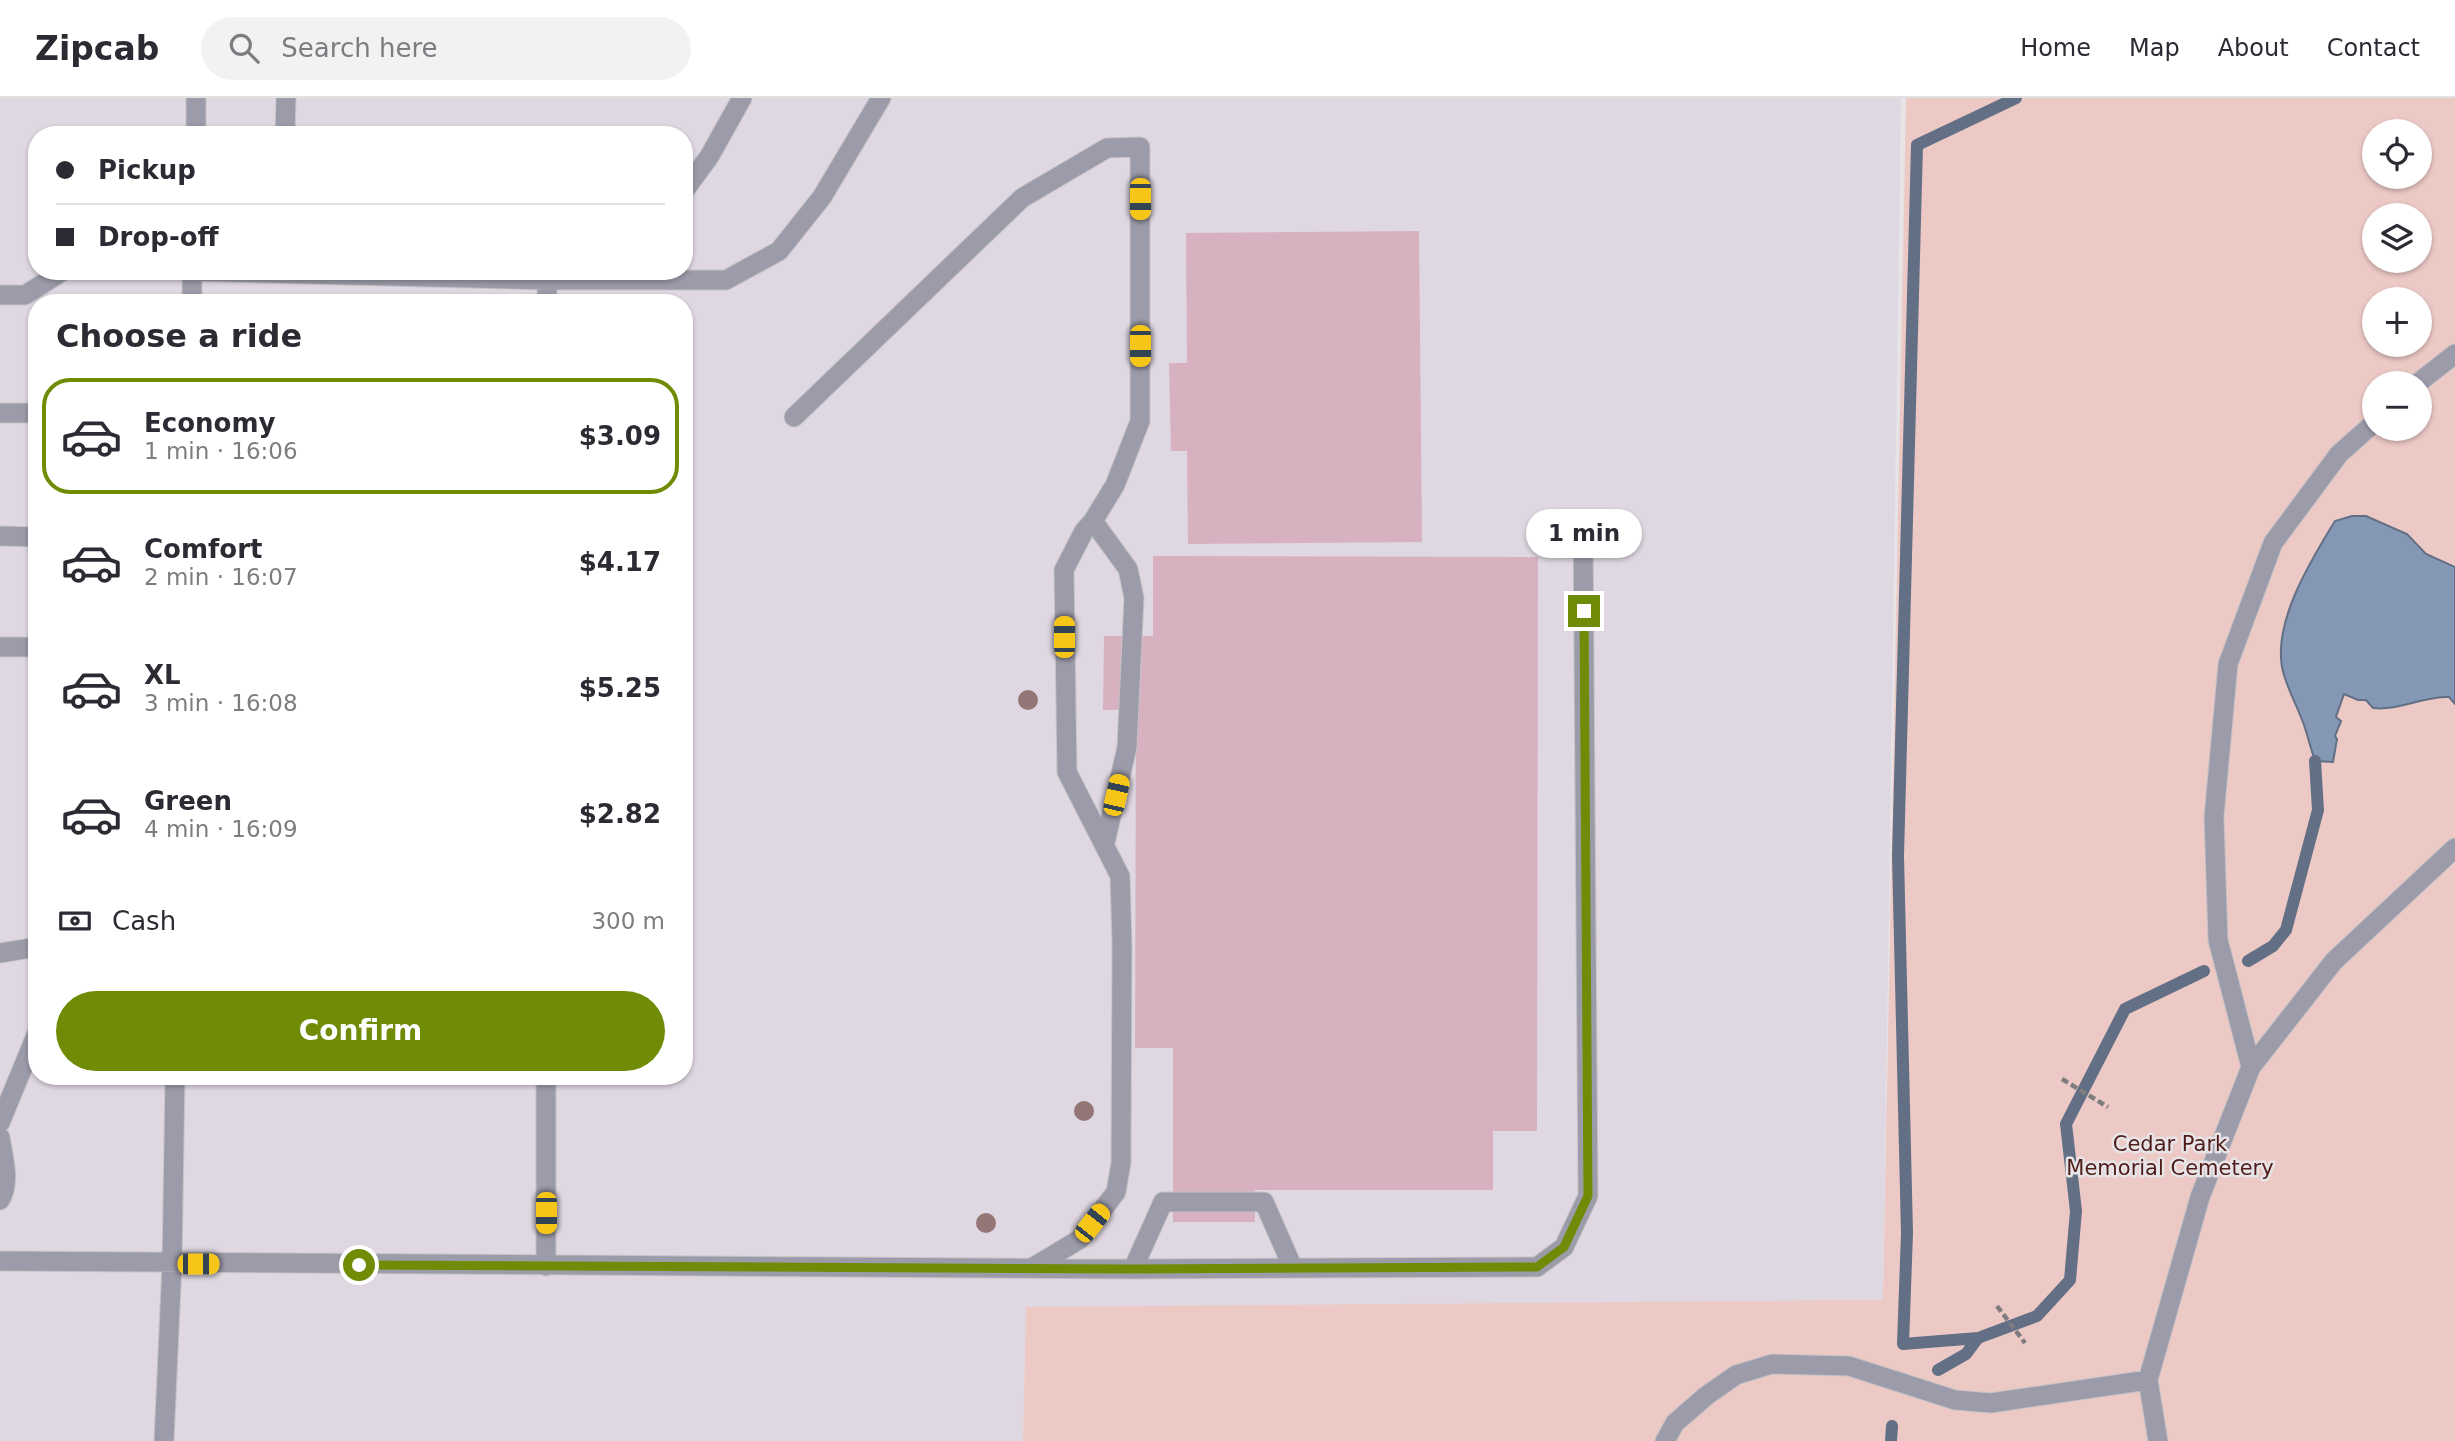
<!DOCTYPE html>
<html lang="en">
<head>
<meta charset="utf-8">
<style>
	body { margin:0; font-family:"DejaVu Sans",sans-serif; background:#f2f2f3; color:#2b2b33; height:100vh; display:flex; flex-direction:column; font-size:26px; white-space:nowrap }
	* { box-sizing:border-box; margin:0 }
	p { font-size:23px; color:#7c7c81 }
	.icon { flex:none; width:38px; height:38px; fill:none; stroke:currentColor; stroke-width:2; stroke-linecap:round; stroke-linejoin:round }
	.map { position:relative; flex:1; overflow:hidden }
	.drawer { position:absolute; left:28px; top:196px; width:665px; height:791px; display:flex; flex-direction:column; background:#fff; border-radius:28px; box-shadow:0 2px 5px #0004 }
	.drawer>* { flex:none }
	.hud { position:absolute; left:28px; top:28px; width:665px; height:154px; border-radius:28px; box-shadow:0 2px 5px #0004; display:grid; align-content:center; height:154px; padding:0 28px; background:#fff }
	.tools { position:absolute; left:2362px; top:21px; display:grid; gap:14px }
	.tools a { display:grid; place-items:center; width:70px; height:70px; border-radius:50%; background:#fff; box-shadow:0 2px 5px #0004; font-size:35px }
	.end { position:absolute; width:32px; height:32px; margin:-16px; border:9px solid #708c06; background:#fff; box-shadow:0 0 0 4px #fff }
	.from { border-radius:50% }
	.bubble { position:absolute; height:49px; border-radius:24px; background:#fff; box-shadow:0 2px 5px #0004; font-size:23px; font-weight:600; line-height:49px; text-align:center }
	.car { position:absolute; width:21px; height:42px; margin:-21px -10px; border-radius:9px; box-shadow:0 0 5px 2px #0007; background:linear-gradient(#f5c518 24%,#345 0 40%,#f5c518 0 76%,#345 0 86%,#f5c518 0) }
	.hud b { display:flex; align-items:center; gap:24px; height:66px; font-size:26px }
	.hud b+b { border-top:2px solid #e1e1e2 }
	.hud i { width:18px; height:18px; background:#2b2b33 }
	ul { padding:0; list-style:none }
	li { display:flex; align-items:center; gap:21px; height:116px; margin:0 14px 10px; padding:0 14px; border:4px solid transparent; border-radius:28px }
	li div { flex:1 }
	li b { display:block; font-size:26px }
	li em { font-style:normal; font-weight:600 }
	li.current { border-color:#708c06 }
	li>.icon { width:63px; height:63px; stroke-width:1.5 }
	h2 { padding:0 28px; font-size:32px; line-height:84px }
	.pay { display:flex; align-items:center; gap:18px; height:77px; padding:0 28px; font-size:26px }
	.pay p { margin-inline-start:auto }
	.button { display:flex; gap:14px; margin-top:auto; padding:14px 28px }
	.button a { flex:1; height:80px; border-radius:42px; background:#708c06; color:#fff; font-size:28px; font-weight:600; line-height:80px; text-align:center }
	header { display:flex; align-items:center; gap:42px; box-sizing:border-box; height:98px; padding:0 35px; background:#fff; border-bottom:2px solid #e1e1e2 }
	header strong { font-size:33px }
	nav { display:flex; gap:38px; margin-inline-start:auto; font-size:24px }
	.search { width:490px; height:63px; background:#f2f2f3; display:flex; align-items:center; gap:18px; box-sizing:border-box; padding:0 24px; border-radius:38px; color:#7c7c81; font-size:26px }
	.map>svg:first-child { display:block }
	.built { fill:#dfd7e1; fill-rule:evenodd }
	.green { fill:#ecc9c5; fill-rule:evenodd }
	.water { fill:#8498b6; stroke:#626f85; stroke-width:2 }
	.lines { fill:none; stroke-linecap:round; stroke-linejoin:round }
	.stream { stroke:#626f85; stroke-width:12 }
	.building { fill:#d8b1c0 }
	.lane-casing { stroke:#c5c2c5; stroke-width:21 }
	.path { stroke:#7e7c7e; stroke-width:4.5; stroke-dasharray:7 3.5; stroke-linecap:butt }
	.lane { stroke:#9c9baa; stroke-width:19 }
	.tree { fill:#947676 }
	.route { stroke:#708c06; stroke-width:9 }
	.labels { text-anchor:middle; stroke-width:5; stroke-linejoin:round; paint-order:stroke }
	.park-label { font-size:21px; fill:#501c19; stroke:#e7e4e7 }
</style>
</head>
<body>
<header>
<strong>Zipcab</strong>
<div class="search"><svg class="icon" aria-label="search" viewBox="0 0 24 24"><circle cx="10" cy="10" r="6"/><path d="M15 15l6 6"/></svg>Search here</div>
<nav><a>Home</a><a>Map</a><a>About</a><a>Contact</a></nav>
</header>
<div class="map">
<svg width="2455" height="1343" viewBox="0 0 2455 1343">
	<rect width="100%" height="100%" fill="#e7e4e7"/>
	<path class="built" d="M0 0H1901L1883 1203 1026 1209 1023 1343H0ZM37 37H684V173H37ZM37 205H684V978H37Z"/>
	<path class="green" d="M1906 0H2455V1343H1023L1026 1209 1883 1202ZM2375 33H2420V79H2375ZM2375 117H2420V163H2375ZM2375 201H2420V247H2375ZM2375 285H2420V331H2375Z"/>
	<path class="water" d="M2352 418H2366L2407 436 2426 456 2455 469V606L2449 599C2422 598 2400 613 2373 610L2366 602H2358L2344 596 2336 619 2341 623 2335 638 2337 641 2333 664 2315 663C2311 651 2308 639 2304 627 2298 610 2289 594 2284 577 2269 529 2311 462 2335 423Z"/>
	<g class="lines">
		<path class="stream" d="M2016 0 1917 47 1898 758 1907 1135 1903 1246 1978 1240 2037 1218 2070 1182 2076 1113 2066 1026 2125 911 2204 873
			M2248 863 2273 848 2286 832 2318 712 2315 663
			M1938 1272 1966 1256 1978 1240
			M1891 1343 1892 1328"/>
	</g>
	<path class="building" d="M1419 133 1422 444 1188 446 1187 353H1171L1169 265H1187L1186 135Z
		M1153 458 1538 459 1537 1033H1493V1092H1255V1124H1173V950H1135L1136 612H1103L1104 538H1153Z"/>
	<g class="lines">
		<defs>
			<path id="lane" d="M196 37V0
				M285 37 286 0
				M684 93 709 59 742 0
				M186 173 547 182H726L779 153 822 99 881 0
				M547 173V205
				M0 197H25L63 173
				M192 205V173
				M2418 285 2455 256
				M0 315H37
				M794 319 1022 100 1107 50 1140 49V323L1115 387 1093 423 1084 433 1064 472 1067 674 1120 778 1122 847 1121 1065 1116 1094 1080 1141 1032 1170
				M1093 423 1128 471 1134 500 1127 649 1105 745
				M0 438 37 439
				M0 549H37
				M0 855 37 849
				M2251 969 2218 842 2214 719 2228 566 2273 445 2339 356 2375 324
				M0 1025 37 935
				M0 1039C3 1058 11 1085 0 1102
				M0 1163 1133 1171 1537 1169 1564 1149 1588 1098 1583 430
				M546 1168V978
				M1133 1171 1163 1104H1264L1293 1170
				M164 1343 172 1166 175 978
				M1665 1343 1675 1325 1706 1298 1736 1277 1772 1266 1849 1268 1955 1302 1991 1305 2148 1282
				M2158 1343 2148 1282 2200 1099 2251 969 2334 863 2455 750"/>
		</defs>
		<use href="#lane" class="lane-casing"/>
		<path class="path" d="M2062 981 2108 1009
			M1997 1208 2025 1245"/>
		<use href="#lane" class="lane"/>
	</g>
	<g class="tree">
		<circle cx="1028" cy="602" r="10"/>
		<circle cx="1084" cy="1013" r="10"/>
		<circle cx="986" cy="1125" r="10"/>
	</g>
	<g class="lines">
		<path class="route" d="M359 1167 1133 1171 1537 1169 1564 1149 1588 1098 1584 513"/>
	</g>
	<g class="labels">
		<g class="park-label">
			<text x="2170" y="1053">Cedar Park<tspan x="2170" dy="24">Memorial Cemetery</tspan></text>
		</g>
	</g>
</svg>
<div class="tools">
<a><svg class="icon" aria-label="locate" viewBox="0 0 24 24"><circle cx="12" cy="12" r="6"/><path d="M12 2v4M12 18v4M2 12h4M18 12h4"/></svg></a>
<a><svg class="icon" aria-label="layers" viewBox="0 0 24 24"><path d="M12 4l9 5-9 5-9-5zM3 14l9 5 9-5"/></svg></a>
<a>+</a>
<a>−</a>
</div>
<i class="end from" style="left:359px;top:1167px"></i>
<i class="end" style="left:1584px;top:513px"></i>
<div class="bubble" style="left:1526px;top:411px;width:116px">1 min</div>
<i class="car" style="left:1140px;top:101px;rotate:180deg"></i>
<i class="car" style="left:1140px;top:248px;rotate:180deg"></i>
<i class="car" style="left:1064px;top:539px;rotate:0deg"></i>
<i class="car" style="left:1116px;top:697px;rotate:13deg"></i>
<i class="car" style="left:546px;top:1115px;rotate:180deg"></i>
<i class="car" style="left:1092px;top:1125px;rotate:38deg"></i>
<i class="car" style="left:198px;top:1166px;rotate:90deg"></i>
<div class="hud">
<b><i class="from"></i>Pickup</b>
<b><i></i>Drop-off</b>
</div>
<section class="drawer">
<h2>Choose a ride</h2>
<ul>
<li class="current"><svg class="icon" aria-label="car" viewBox="0 0 24 24"><path d="M5 17H2v-5l4-1 3-4h7l3 4 3 1v5h-3M9 17h6M6 11h13"/><circle cx="7" cy="17" r="2"/><circle cx="17" cy="17" r="2"/></svg><div><b>Economy</b><p>1 min · 16:06</p></div><em>$3.09</em></li>
<li><svg class="icon" aria-label="car" viewBox="0 0 24 24"><path d="M5 17H2v-5l4-1 3-4h7l3 4 3 1v5h-3M9 17h6M6 11h13"/><circle cx="7" cy="17" r="2"/><circle cx="17" cy="17" r="2"/></svg><div><b>Comfort</b><p>2 min · 16:07</p></div><em>$4.17</em></li>
<li><svg class="icon" aria-label="car" viewBox="0 0 24 24"><path d="M5 17H2v-5l4-1 3-4h7l3 4 3 1v5h-3M9 17h6M6 11h13"/><circle cx="7" cy="17" r="2"/><circle cx="17" cy="17" r="2"/></svg><div><b>XL</b><p>3 min · 16:08</p></div><em>$5.25</em></li>
<li><svg class="icon" aria-label="car" viewBox="0 0 24 24"><path d="M5 17H2v-5l4-1 3-4h7l3 4 3 1v5h-3M9 17h6M6 11h13"/><circle cx="7" cy="17" r="2"/><circle cx="17" cy="17" r="2"/></svg><div><b>Green</b><p>4 min · 16:09</p></div><em>$2.82</em></li>
</ul>
<div class="pay"><svg class="icon" aria-label="cash" viewBox="0 0 24 24"><path d="M3 7h18v10H3z"/><circle cx="12" cy="12" r="2"/></svg>Cash<p>300 m</p></div>
<div class="button"><a>Confirm</a></div>
</section>
</div>
</body>
</html>
